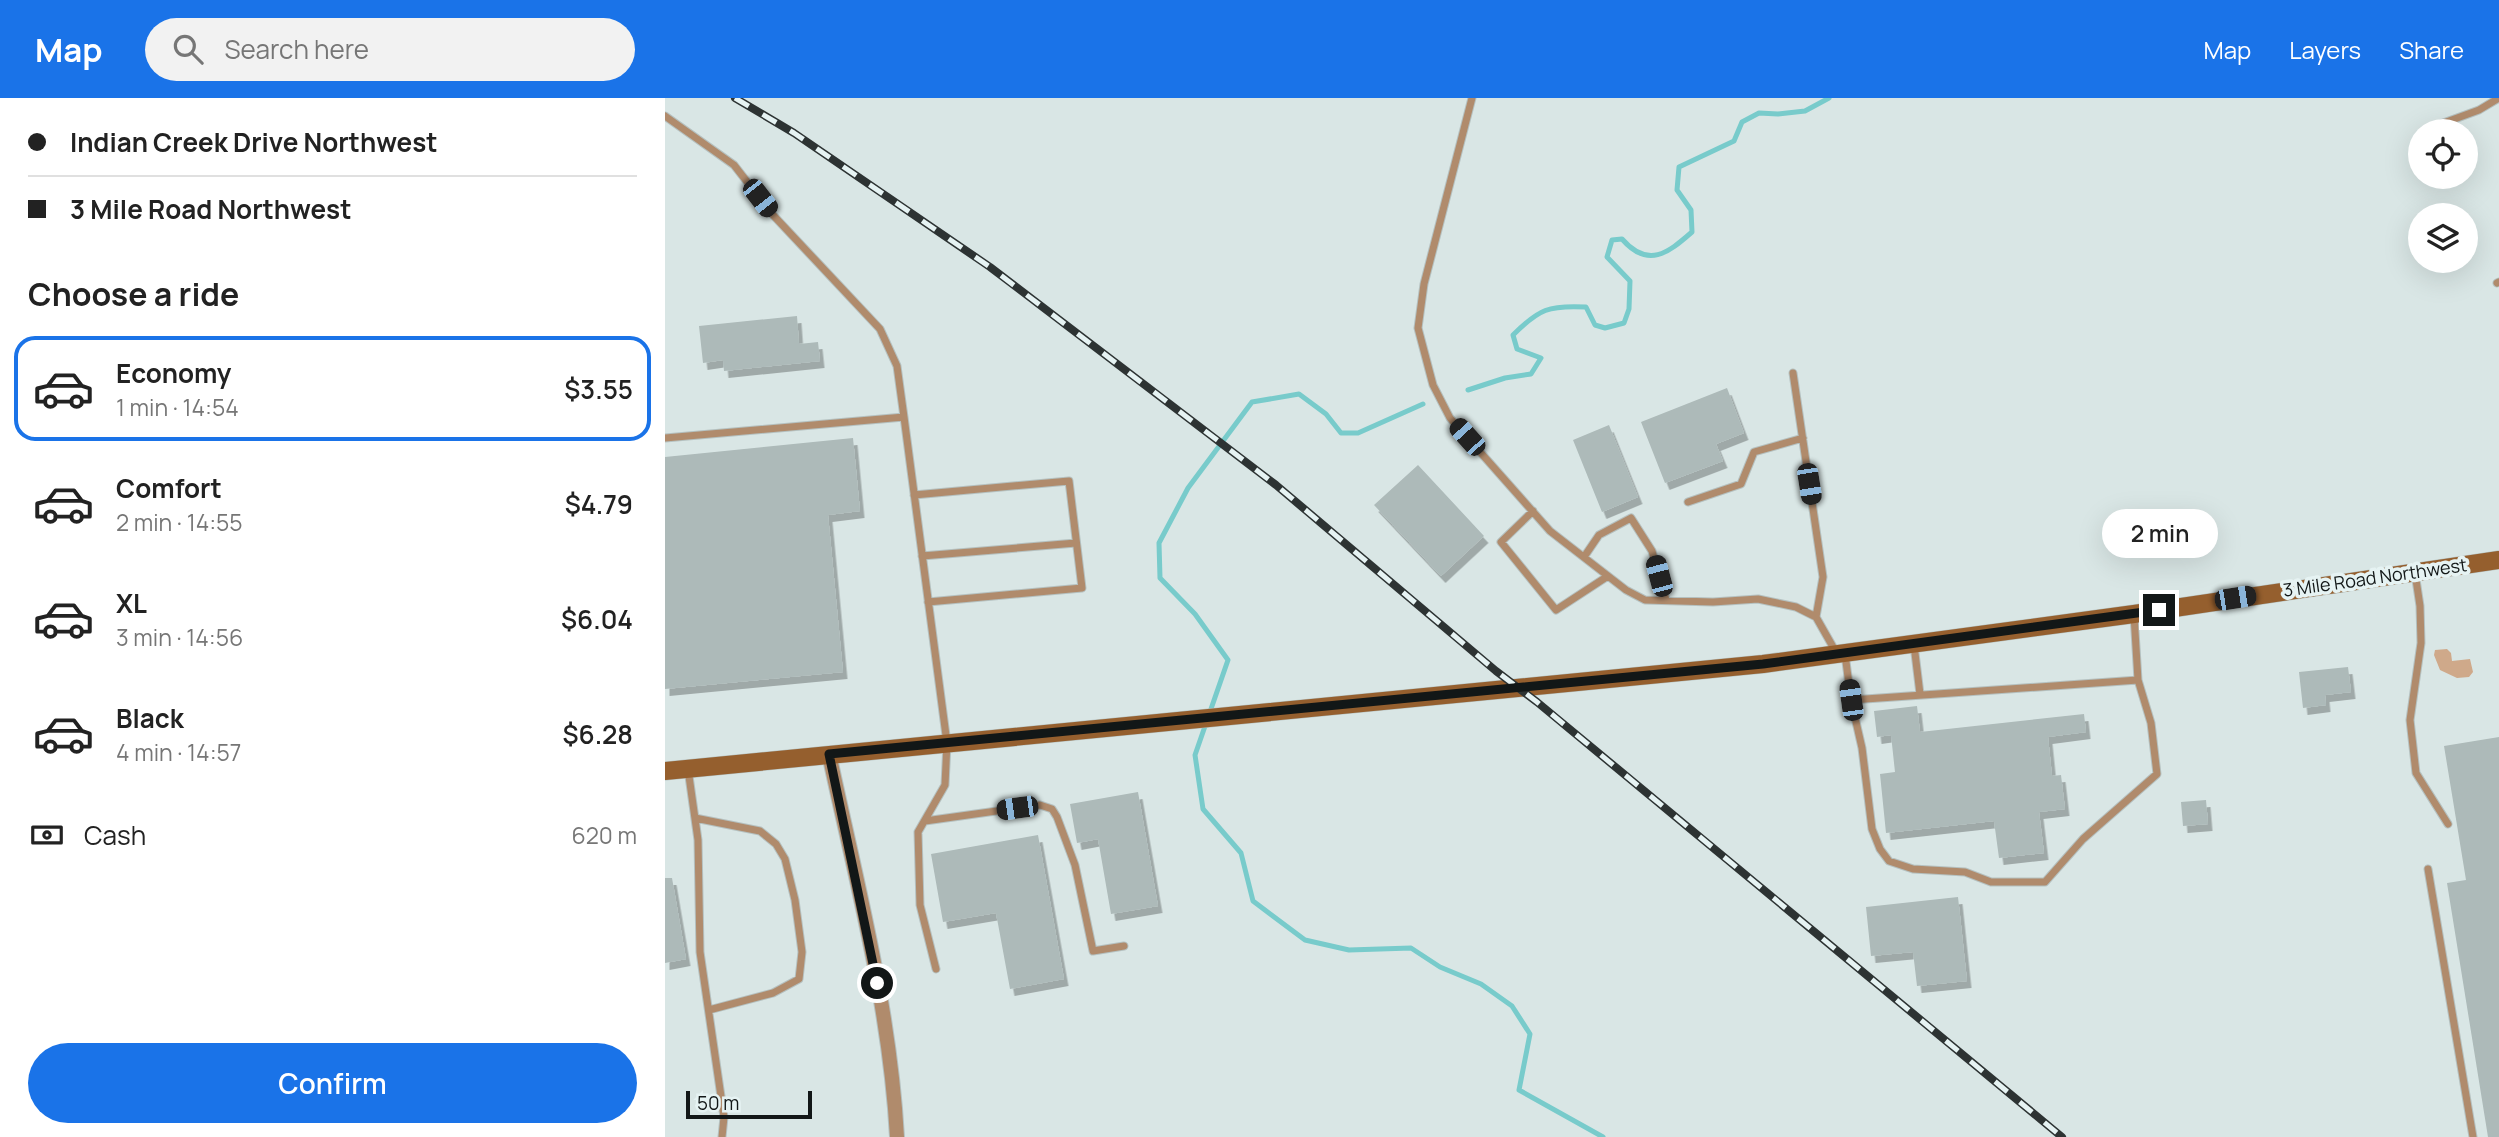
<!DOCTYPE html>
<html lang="en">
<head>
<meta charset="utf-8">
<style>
	body { margin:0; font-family:Manrope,sans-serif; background:#f2f2f2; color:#222; height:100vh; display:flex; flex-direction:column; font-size:26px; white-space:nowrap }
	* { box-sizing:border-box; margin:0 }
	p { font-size:23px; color:#767676 }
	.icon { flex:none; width:38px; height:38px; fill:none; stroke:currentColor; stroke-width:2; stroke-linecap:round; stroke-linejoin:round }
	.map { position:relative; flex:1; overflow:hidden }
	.sheet { display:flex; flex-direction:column; background:#fff; width:665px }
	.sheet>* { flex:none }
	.hud { display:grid; align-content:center; height:154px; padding:0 28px; background:#fff }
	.buttons { position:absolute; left:1743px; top:21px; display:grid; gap:14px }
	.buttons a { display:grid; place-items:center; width:70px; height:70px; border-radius:50%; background:#fff; box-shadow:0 7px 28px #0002; font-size:35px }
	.scale { position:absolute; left:21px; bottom:18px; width:126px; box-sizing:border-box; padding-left:7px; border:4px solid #121717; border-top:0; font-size:19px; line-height:24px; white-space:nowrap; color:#121717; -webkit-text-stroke:5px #e6f3f3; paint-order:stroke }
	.end { position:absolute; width:32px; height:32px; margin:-16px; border:9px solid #121717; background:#fff; box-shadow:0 0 0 4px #fff }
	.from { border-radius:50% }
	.bubble { position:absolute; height:49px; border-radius:24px; background:#fff; box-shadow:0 7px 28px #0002; font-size:23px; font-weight:600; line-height:49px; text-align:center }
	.car { position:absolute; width:21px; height:42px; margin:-21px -10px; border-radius:9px; box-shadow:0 0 5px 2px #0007; background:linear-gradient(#222 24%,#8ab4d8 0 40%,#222 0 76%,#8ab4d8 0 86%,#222 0) }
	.hud b { display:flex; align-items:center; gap:24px; height:66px; font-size:26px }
	.hud b+b { border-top:2px solid #e0e0e0 }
	.hud i { width:18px; height:18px; background:#222 }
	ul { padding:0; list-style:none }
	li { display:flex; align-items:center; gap:21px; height:105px; margin:0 14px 10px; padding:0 14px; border:4px solid transparent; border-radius:21px }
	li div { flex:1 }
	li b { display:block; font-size:26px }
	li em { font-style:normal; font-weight:600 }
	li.current { border-color:#1a73e8 }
	li>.icon { width:63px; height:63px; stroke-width:1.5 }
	h2 { padding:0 28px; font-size:32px; line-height:84px }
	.pay { display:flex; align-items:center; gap:18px; height:77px; padding:0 28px; font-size:26px }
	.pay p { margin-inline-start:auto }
	.action { display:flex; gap:14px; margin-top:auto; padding:14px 28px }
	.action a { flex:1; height:80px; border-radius:42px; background:#1a73e8; color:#fff; font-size:28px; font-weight:600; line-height:80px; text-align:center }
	header { display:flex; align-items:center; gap:42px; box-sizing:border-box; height:98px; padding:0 35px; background:#1a73e8; color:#fff }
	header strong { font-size:33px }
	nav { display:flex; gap:38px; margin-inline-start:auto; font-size:24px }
	.search { width:490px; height:63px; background:#f2f2f2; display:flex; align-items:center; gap:18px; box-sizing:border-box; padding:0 24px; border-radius:38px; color:#767676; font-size:26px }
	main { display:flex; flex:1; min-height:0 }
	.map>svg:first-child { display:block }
	.green { fill:#cfa98a }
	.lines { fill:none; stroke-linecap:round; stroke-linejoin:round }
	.stream { stroke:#78cbcb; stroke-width:5 }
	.building { fill:#adbab9; filter:url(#shadow) }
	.service-casing { stroke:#b5c1c0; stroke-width:9 }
	.minor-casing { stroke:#b5c1c0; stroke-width:16 }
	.secondary-casing { stroke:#b5c1c0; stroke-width:19 }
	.service { stroke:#b08b6c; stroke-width:7 }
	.minor { stroke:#b08b6c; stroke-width:14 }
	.secondary { stroke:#955f2e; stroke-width:18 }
	.rail-casing { stroke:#2d3333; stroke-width:8 }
	.rail { stroke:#e6f3f3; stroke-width:5; stroke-dasharray:16; stroke-linecap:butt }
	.route { stroke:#121717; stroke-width:9 }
	.labels { text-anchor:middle; stroke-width:7; stroke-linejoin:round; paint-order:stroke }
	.street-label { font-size:18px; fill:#121717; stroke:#e6f3f3 }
</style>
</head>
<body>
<header>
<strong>Map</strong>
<div class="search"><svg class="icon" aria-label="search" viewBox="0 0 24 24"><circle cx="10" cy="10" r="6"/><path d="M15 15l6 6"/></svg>Search here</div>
<nav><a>Map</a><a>Layers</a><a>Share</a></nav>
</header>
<main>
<section class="sheet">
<div class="hud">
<b><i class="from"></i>Indian Creek Drive Northwest</b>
<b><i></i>3 Mile Road Northwest</b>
</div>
<h2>Choose a ride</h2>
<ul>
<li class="current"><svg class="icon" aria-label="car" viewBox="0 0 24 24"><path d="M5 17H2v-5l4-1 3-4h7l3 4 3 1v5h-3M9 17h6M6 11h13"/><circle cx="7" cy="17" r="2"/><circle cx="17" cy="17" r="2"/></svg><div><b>Economy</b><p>1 min · 14:54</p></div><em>$3.55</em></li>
<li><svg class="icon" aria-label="car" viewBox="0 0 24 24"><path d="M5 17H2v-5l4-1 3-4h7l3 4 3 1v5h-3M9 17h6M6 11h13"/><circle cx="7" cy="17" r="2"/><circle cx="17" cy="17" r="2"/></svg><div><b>Comfort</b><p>2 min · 14:55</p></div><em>$4.79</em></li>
<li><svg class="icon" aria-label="car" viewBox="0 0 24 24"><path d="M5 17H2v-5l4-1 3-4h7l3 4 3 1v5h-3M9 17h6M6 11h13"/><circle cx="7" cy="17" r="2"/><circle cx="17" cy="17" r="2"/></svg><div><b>XL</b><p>3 min · 14:56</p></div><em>$6.04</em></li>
<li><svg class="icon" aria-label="car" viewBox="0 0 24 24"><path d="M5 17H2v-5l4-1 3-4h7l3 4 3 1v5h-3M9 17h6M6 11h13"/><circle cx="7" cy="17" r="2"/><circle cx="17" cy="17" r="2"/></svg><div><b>Black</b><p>4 min · 14:57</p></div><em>$6.28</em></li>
</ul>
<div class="pay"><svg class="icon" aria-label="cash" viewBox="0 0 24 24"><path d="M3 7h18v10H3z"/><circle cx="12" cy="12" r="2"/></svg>Cash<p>620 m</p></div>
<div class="action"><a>Confirm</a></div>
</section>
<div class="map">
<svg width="1834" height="1039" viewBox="0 0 1834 1039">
	<defs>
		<filter id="shadow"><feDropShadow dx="4.5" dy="7" stdDeviation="0" flood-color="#0004"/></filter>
	</defs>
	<rect width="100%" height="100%" fill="#d9e6e5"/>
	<path class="green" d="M1782 551 1786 555 1787 563 1805 561 1808 574 1804 579 1792 580 1775 572 1769 557 1770 552Z"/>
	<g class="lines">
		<path class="stream" d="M803 292 840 280 866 276 876 260 852 251 848 237C874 211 884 207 921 209L930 227 940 230 959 225 964 211 965 183 942 159 947 142 957 141C983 171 1003 155 1027 134L1026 112 1012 92 1014 69 1069 43 1077 24 1094 15 1113 16 1140 13 1164 0
			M758 306 693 335H676L661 316 634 296 587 304 523 390 494 445 495 480 530 516 563 562 530 657 538 711 576 755 588 803 640 842 684 852 746 850 775 869 816 886 847 908 865 936 854 992 938 1039"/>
	</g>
	<path class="building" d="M132 218 134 246 153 244 155 263 59 273 58 262 38 265 34 228Z
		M1062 290 1079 335 1051 346 1058 363 1000 385 976 324Z
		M944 327 973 399 937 414 908 342Z
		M188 340 195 413 163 417 178 574 0 591V359Z
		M753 367 819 438 776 478 709 407Z
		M1683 569 1686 594 1660 597 1661 607 1638 610 1634 574Z
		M1252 608 1255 634 1419 616 1421 634 1383 639 1387 678 1396 677 1400 711 1374 714 1379 755 1334 760 1329 723 1221 735 1215 676 1230 674 1226 637 1212 639 1209 613Z
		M1834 639V1039H1823L1782 785 1801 782 1779 648Z
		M473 694 493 808 446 816 433 741 412 745 405 706Z
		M1541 702 1543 726 1518 728 1516 704Z
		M373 737 399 881 345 891 331 815 278 824 266 756Z
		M0 780H7L21 861 0 865Z
		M1293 799 1302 883 1252 888 1248 854 1206 858 1201 809Z"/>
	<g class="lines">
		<defs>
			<path id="service" d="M807 0 759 186 753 230 768 287 785 320 885 433 961 492 980 502 1048 504 1093 501 1131 509 1151 519 1172 556
				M0 18 69 67 108 117 215 231 232 268 239 319
				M1773 27 1814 12 1834 0
				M1832 185 1834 184
				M1128 275 1158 479 1151 519
				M0 340 239 319 282 645 280 687 253 734 255 807 271 871
				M249 397 404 383 417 490 263 504
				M1023 404 1076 386 1089 354 1138 340
				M868 413 836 444 891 512 943 478
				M257 458 411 445
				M919 459 934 437 966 420 987 453 1001 502
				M1750 475 1755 508 1756 545 1745 622 1751 675 1783 726
				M1249 547 1255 596
				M1180 556 1186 602 1473 582 1469 517
				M1186 602 1197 650 1207 731 1215 751 1224 763 1248 771 1300 774 1326 784H1380L1418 741 1492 676 1486 625 1473 582
				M23 671 33 742 35 854 59 1019 57 1039
				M30 720 95 733 111 746 120 761 130 802 137 854 134 881 108 895 44 912
				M260 723 375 707 387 711 392 719 410 767 428 853 459 848
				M1763 771 1808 1039"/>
			<path id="minor" d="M164 656C191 782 225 910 232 1039"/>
			<path id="secondary" d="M0 673 1098 566 1469 516 1834 462"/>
		</defs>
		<use href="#service" class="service-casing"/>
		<use href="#minor" class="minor-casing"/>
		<use href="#secondary" class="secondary-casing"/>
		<use href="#service" class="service"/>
		<use href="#minor" class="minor"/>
		<use href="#secondary" class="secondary"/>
		<defs>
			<path id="rail" d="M70 0 129 35 325 169 611 387 831 573 872 604 1397 1039"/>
		</defs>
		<use href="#rail" class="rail-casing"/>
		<use href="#rail" class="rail"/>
	</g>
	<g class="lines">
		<path class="route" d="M212 885 164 656 1098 566 1494 512"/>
	</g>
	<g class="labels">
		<g class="street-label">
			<text transform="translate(1710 480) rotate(-8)" y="6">3 Mile Road Northwest</text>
		</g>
	</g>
</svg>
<div class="buttons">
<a><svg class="icon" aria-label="locate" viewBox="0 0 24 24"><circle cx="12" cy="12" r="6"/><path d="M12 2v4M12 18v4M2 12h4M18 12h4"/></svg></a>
<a><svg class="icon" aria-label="layers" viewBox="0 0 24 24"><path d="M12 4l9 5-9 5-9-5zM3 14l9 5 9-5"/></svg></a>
</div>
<div class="scale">50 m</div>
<i class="end from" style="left:212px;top:885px"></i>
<i class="end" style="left:1494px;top:512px"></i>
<div class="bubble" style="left:1437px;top:411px;width:116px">2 min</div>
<i class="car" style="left:95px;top:100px;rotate:142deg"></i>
<i class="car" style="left:802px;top:339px;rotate:318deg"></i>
<i class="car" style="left:1144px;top:386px;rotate:171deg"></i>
<i class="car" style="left:994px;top:478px;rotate:345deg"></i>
<i class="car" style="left:1570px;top:500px;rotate:81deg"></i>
<i class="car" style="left:1186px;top:602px;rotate:352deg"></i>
<i class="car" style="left:352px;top:710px;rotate:262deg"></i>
</div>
</main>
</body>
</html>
